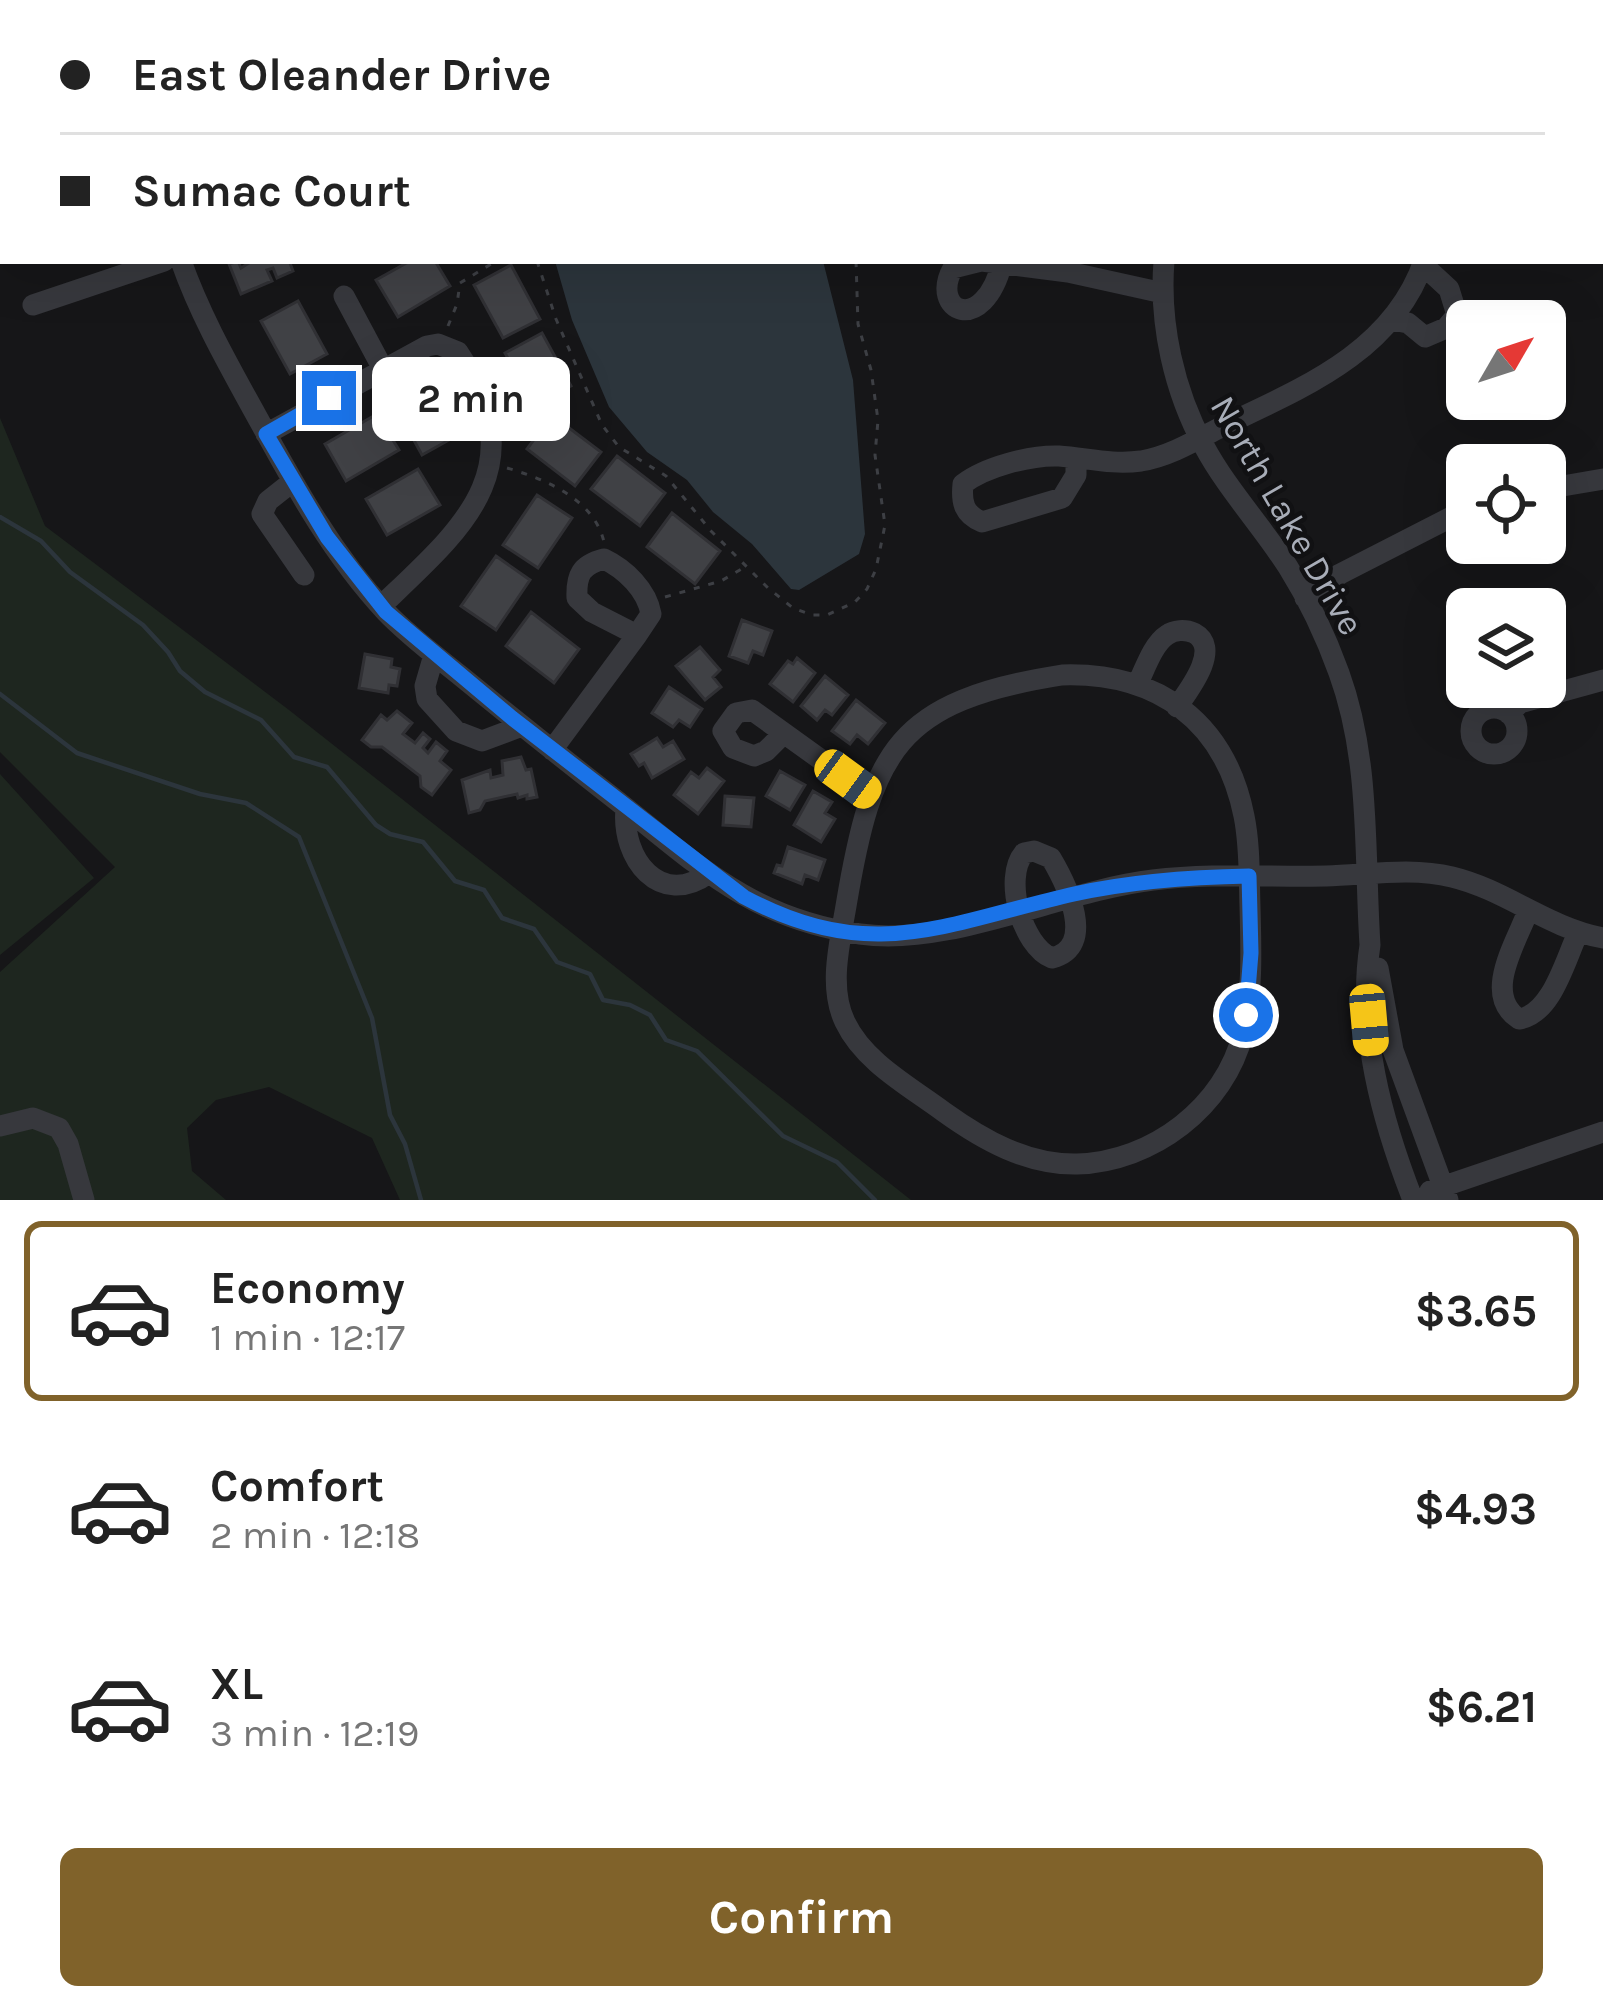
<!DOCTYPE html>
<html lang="en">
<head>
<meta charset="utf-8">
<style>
	body { margin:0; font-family:Karla,sans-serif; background:#f6f6f6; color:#222; height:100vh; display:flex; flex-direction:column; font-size:45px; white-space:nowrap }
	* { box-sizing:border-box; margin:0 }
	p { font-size:39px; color:#767676 }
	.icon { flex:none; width:66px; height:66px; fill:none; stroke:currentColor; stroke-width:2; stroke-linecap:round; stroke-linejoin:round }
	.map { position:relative; height:1200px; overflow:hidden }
	.details { display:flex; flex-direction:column; background:#fff; flex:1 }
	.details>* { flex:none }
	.guide { position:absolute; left:0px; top:0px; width:1605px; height:264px; box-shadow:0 12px 48px #0002; display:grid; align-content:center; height:264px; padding:0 60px; background:#fff }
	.needle { width:78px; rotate:51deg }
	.controls { position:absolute; left:1446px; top:300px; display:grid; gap:24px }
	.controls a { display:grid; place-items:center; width:120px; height:120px; border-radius:18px; background:#fff; box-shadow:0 12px 48px #0002; font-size:60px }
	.end { position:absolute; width:54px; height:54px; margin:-27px; border:15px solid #1a73e8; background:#fff; box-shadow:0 0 0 6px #fff }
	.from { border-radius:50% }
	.bubble { position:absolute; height:84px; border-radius:18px; background:#fff; box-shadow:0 12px 48px #0002; font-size:39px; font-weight:700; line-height:84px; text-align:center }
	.car { position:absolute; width:36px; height:72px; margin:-36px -18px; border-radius:15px; box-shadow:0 0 9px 3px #0007; background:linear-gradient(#f5c518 24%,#345 0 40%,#f5c518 0 76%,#345 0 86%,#f5c518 0) }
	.guide b { display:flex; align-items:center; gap:42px; height:114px; font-size:45px }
	.guide b+b { border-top:3px solid #e0e0e0 }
	.guide i { width:30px; height:30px; background:#222 }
	ul { padding:21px 0 0; list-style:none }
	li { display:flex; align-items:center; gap:36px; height:180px; margin:0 24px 18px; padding:0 36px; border:6px solid transparent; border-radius:18px }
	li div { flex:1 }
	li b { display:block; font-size:45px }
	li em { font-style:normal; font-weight:700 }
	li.selected { border-color:#80622a }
	li>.icon { width:108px; height:108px; stroke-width:1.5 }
	.action { display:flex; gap:24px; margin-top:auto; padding:24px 60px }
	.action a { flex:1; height:138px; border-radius:18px; background:#80622a; color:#fff; font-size:48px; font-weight:700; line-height:138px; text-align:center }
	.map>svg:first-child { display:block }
	.green { fill:#1e261f }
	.water { fill:#2c353c }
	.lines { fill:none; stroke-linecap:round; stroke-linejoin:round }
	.stream { stroke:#2c353c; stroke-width:4.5 }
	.building { fill:#404145; stroke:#303034; stroke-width:3 }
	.path { stroke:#3d3f44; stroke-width:3; stroke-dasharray:6 9; stroke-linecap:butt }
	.minor { stroke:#37383d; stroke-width:21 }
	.route { stroke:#1a73e8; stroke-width:15 }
	.labels { text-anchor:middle; stroke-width:9; stroke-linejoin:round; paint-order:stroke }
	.street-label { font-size:36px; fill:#a8adb8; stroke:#111113 }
</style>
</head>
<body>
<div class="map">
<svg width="1603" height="1200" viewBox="0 0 1603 1200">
	<rect width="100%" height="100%" fill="#161618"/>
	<path class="green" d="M0 418 45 526 289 710 911 1200H400L372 1138 269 1087 216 1100 187 1128 192 1171 226 1200H0V972L115 867 0 752Z
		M0 774 94 878 0 955Z"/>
	<path class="water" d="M555 261H823L853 380 865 534 859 554 799 590 791 589 752 544 713 512 687 480 647 452 609 407 572 320Z"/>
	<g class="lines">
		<path class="stream" d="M0 517 41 541 70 572 143 625 168 652 180 671 205 692 261 720 294 757 327 767 376 825 390 834 423 842 455 881 484 890 502 918 534 929 557 962 590 974 603 1000 630 1005 650 1015 666 1040 697 1051 783 1136 837 1162 875 1200
			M0 694 77 753 200 794 246 803 299 837 372 1018 390 1115 405 1144 421 1200"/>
	</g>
	<path class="building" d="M238 261 241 268 252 261H294L290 263 293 271 277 278 273 268 267 270 272 281 241 294 229 264Z
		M410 261H435L450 286 398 317 376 280Z
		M511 265 540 319 503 338 474 285Z
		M298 301 327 354 290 374 261 321Z
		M542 333 571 386 534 406 505 353Z
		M429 382 458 435 422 455 393 402Z
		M377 414 399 450 346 481 325 444Z
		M552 415 601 452 575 486 527 449Z
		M617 456 665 493 640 526 591 489Z
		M418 469 440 505 387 535 366 499Z
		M537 495 572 518 538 568 503 545Z
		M672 513 720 551 695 584 647 547Z
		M496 556 530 580 496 630 461 606Z
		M531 612 579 649 554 683 506 646Z
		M742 620 772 631 763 655 753 651 748 663 729 656Z
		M700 647 720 670 713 677 721 687 705 700 676 666Z
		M365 654 392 659 391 667 400 669 397 686 389 685 388 693 359 688Z
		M797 658 815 673 793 702 770 684 788 661 793 664Z
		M825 676 848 695 832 715 825 710 817 720 801 706Z
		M669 687 702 709 690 727 679 720 673 727 652 713Z
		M856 700 885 723 868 744 857 735 850 744 832 731Z
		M397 711 412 723 403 734 415 743 423 733 430 739 423 748 428 753 436 742 447 751 440 761 451 770 432 795 421 787 420 776 382 747H371L362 740 381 715 387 720Z
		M657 738 663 747 673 741 684 759 652 778 644 763 639 766 631 754Z
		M521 757 526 770 531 769 537 797 527 799V795L518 798 517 794 485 801 480 810 469 813 462 780 490 770 491 778 503 775 502 761Z
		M707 768 724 781 698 814 674 795 691 772 699 778Z
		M780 771 805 785 790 810 766 796Z
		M813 791 832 802 825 813 835 819 821 842 794 825Z
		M725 796 754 798 751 827 723 825Z
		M788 847 825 860 818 880 805 875 802 884 774 873 777 865 782 866Z"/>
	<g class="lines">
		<path class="path" d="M847 0 848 3
			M635 3 636 0
			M537 261 556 319 602 425 619 447 666 476 711 531 768 588 793 608 812 615H827L855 602 867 589 876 569 885 525 875 455 878 420 871 370 858 324 856 261
			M448 326 457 304 460 283 496 261
			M507 468C545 479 594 499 604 542
			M665 597 721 581 745 567"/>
		<path class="minor" d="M113 0V3
			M240 0 241 3
			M1085 0V3
			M1290 0 1295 3
			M731 3 732 0
			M1523 3 1533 0
			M1602 94H1603
			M0 115 3 114
			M1602 232 1603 231
			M181 261C201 318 232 371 261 424 297 490 334 556 386 612 409 636 436 656 462 677 511 717 561 757 611 796 696 863 748 918 860 934 950 947 1061 891 1153 880 1210 873 1268 877 1326 876 1367 875 1411 867 1452 877 1506 890 1548 928 1603 938
			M981 261 953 268C929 311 983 337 1002 263
			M982 261 1068 272 1163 293
			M1164 261C1159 324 1174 391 1204 446 1227 489 1262 526 1288 567 1308 599 1326 637 1339 673 1371 761 1364 854 1370 945 1357 1030 1382 1121 1413 1200
			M344 296 383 369
			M33 305 164 261
			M1392 320 1408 323 1425 337 1446 328 1457 315 1449 289 1423 265
			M266 434 427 346 438 344 458 352C536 469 463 528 381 606
			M1076 460V475L1062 498 982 522C964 514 961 503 963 484 985 467 1030 455 1059 456 1087 458 1112 465 1141 461 1171 456 1198 439 1225 425 1305 387 1393 351 1424 261
			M292 482 268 501 262 514 304 575
			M1545 489 1603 479
			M604 559C625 569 647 590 651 614L637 635 592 612 577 598C576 575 581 565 604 559Z
			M1305 598 1340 574 1467 509
			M434 655 425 686 427 699 456 731 482 741 522 726
			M1062 675C1157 672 1225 721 1244 816 1250 845 1249 877 1250 906 1251 948 1253 992 1243 1033 1225 1107 1152 1162 1077 1164 1027 1165 983 1140 944 1112 909 1086 864 1062 845 1022 828 987 840 942 846 906 872 750 897 701 1062 675Z
			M1138 683C1145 669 1153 644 1167 635 1174 630 1185 629 1194 633 1222 648 1189 690 1177 707
			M1471 731a23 23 0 1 1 46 0a23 23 0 1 1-46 0Z
			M1509 714 1520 703 1603 680
			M784 733 766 751 754 756 733 748 723 731 736 713 752 710 870 795
			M552 750 637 635
			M626 809C621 858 660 909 709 873
			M1034 851 1051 858C1067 885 1097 947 1052 958 1022 946 1003 878 1024 853Z
			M1528 911C1516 943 1482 995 1519 1019 1552 1014 1565 960 1578 933
			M1378 968 1393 1050 1448 1200
			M0 1126 33 1118 59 1128 68 1144 84 1200
			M1430 1191 1603 1132"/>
	</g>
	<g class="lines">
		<path class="route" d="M329 398 266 434 327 537 386 612 512 718 744 897C872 966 946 923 1074 894 1133 881 1189 877 1249 876L1251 953 1246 1015"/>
	</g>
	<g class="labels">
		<g class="street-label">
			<text transform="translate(1288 515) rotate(60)" y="13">North Lake Drive</text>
		</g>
	</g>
</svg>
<div class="controls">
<a><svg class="needle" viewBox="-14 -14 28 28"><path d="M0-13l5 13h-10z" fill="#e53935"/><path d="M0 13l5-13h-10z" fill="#767676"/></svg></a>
<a><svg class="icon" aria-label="locate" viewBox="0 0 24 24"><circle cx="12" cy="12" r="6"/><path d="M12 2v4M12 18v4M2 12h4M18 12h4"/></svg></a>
<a><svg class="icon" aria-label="layers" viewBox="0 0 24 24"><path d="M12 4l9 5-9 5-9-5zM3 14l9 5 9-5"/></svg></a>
</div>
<i class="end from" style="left:1246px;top:1015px"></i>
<i class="end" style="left:329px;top:398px"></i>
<div class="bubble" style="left:372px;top:357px;width:198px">2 min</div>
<i class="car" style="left:848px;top:779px;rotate:126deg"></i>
<i class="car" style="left:1369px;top:1020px;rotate:175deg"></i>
<div class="guide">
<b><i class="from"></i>East Oleander Drive</b>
<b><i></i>Sumac Court</b>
</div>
</div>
<section class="details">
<ul>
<li class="selected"><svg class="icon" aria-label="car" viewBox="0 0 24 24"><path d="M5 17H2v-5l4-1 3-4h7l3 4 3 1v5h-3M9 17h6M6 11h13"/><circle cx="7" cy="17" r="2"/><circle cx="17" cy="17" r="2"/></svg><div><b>Economy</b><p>1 min · 12:17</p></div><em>$3.65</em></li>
<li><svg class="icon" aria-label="car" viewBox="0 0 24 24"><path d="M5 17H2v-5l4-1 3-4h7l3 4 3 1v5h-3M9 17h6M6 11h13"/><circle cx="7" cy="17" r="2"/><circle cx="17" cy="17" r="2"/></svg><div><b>Comfort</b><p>2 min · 12:18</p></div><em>$4.93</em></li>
<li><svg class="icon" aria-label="car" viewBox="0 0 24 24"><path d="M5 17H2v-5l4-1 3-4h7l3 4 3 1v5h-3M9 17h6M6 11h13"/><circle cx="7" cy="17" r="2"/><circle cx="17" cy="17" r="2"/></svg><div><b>XL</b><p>3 min · 12:19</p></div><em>$6.21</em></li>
</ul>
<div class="action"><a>Confirm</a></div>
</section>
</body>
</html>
